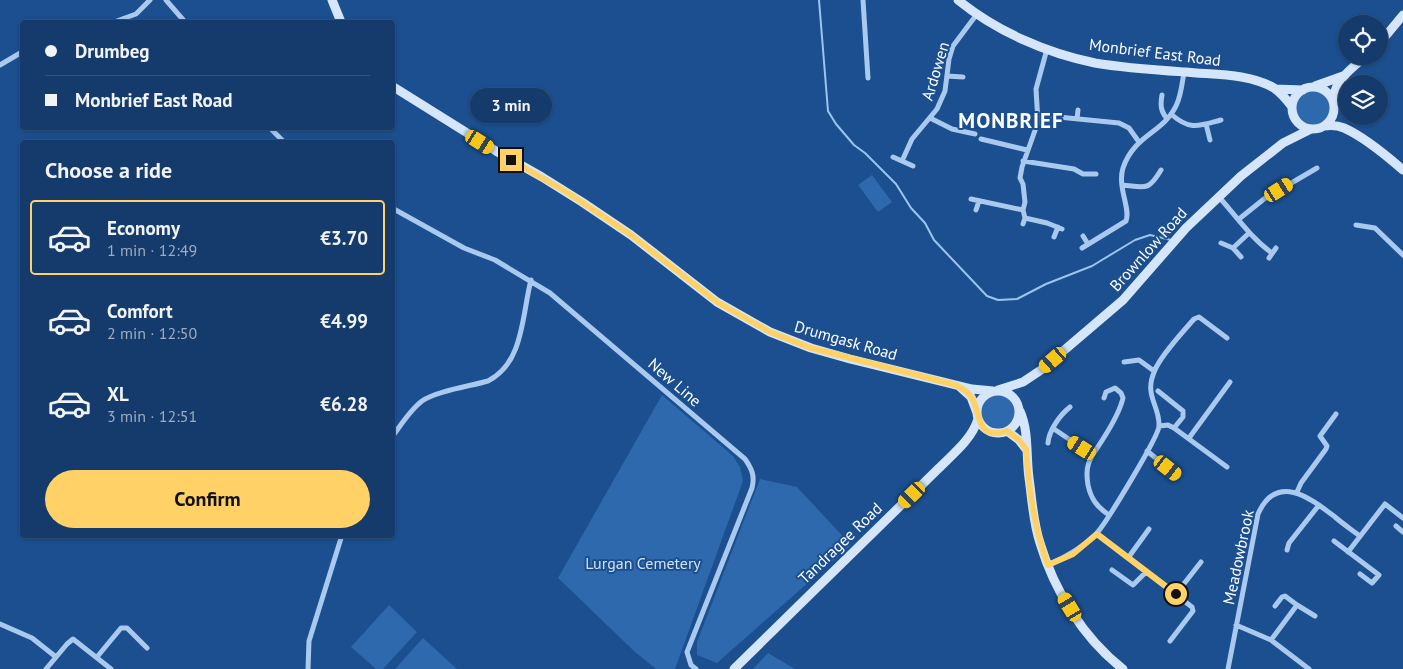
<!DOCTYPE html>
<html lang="en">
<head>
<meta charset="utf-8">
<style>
	body { margin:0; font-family:"PT Sans",sans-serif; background:#1d4271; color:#f1f3f6; height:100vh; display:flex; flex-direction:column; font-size:19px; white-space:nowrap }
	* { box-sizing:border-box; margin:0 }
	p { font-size:16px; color:#9dadc1 }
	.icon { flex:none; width:28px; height:28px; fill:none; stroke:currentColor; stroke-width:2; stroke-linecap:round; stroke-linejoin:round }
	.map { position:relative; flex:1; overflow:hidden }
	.details { position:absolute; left:20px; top:140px; width:375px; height:398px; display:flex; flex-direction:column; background:#143b6b; border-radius:5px; box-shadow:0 1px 4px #0004,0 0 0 1px #33557e }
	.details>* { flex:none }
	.top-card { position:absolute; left:20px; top:20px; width:375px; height:110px; border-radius:5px; box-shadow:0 1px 4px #0004,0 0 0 1px #33557e; display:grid; align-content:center; height:110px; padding:0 25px; background:#143b6b }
	.fabs { position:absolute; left:1338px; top:15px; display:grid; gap:10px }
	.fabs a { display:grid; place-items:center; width:50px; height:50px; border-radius:50%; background:#143b6b; box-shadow:0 1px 4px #0004,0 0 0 1px #33557e; font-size:25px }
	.end { position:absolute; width:22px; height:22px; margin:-11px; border:6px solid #ffd166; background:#111; box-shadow:0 0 0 2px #111 }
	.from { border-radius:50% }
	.bubble { position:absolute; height:35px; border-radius:18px; background:#143b6b; box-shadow:0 1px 4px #0004,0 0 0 1px #33557e; font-size:16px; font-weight:700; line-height:35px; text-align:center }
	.car { position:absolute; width:15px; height:30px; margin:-15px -8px; border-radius:6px; box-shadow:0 0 4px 1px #0007; background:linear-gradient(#f5c518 24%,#345 0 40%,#f5c518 0 76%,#345 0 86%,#f5c518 0) }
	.top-card b { display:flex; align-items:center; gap:18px; height:48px; font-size:19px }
	.top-card b+b { border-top:1px solid #33557e }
	.top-card i { width:12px; height:12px; background:#f1f3f6 }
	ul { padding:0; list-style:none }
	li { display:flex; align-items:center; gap:15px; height:75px; margin:0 10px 8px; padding:0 15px; border:2px solid transparent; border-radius:5px }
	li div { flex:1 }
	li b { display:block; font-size:19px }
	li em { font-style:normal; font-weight:700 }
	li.on { border-color:#ffd166 }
	li>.icon { width:45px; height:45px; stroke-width:1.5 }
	h2 { padding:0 25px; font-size:22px; line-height:60px }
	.primary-button { display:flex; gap:10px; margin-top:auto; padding:10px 25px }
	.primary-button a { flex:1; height:58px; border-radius:30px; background:#ffd166; color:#111; font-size:20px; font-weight:700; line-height:58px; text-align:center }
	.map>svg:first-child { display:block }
	.green { fill:#2e69ad }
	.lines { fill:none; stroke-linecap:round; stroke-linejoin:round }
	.stream { stroke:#9cc4f0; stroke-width:2 }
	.street { stroke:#a9c9ee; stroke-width:5 }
	.secondary { stroke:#d6e6fa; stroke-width:9 }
	.route { stroke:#ffd166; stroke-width:6 }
	.labels { text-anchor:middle; stroke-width:4; stroke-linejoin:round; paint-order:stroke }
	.street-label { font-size:16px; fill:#fff; stroke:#1b4f8f }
	.park-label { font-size:16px; fill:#cfe3fa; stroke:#1b4f8f }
	.district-label { font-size:21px; font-weight:bold; letter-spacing:1px; fill:#fff; stroke:#1b4f8f }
</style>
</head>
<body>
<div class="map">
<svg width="1403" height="669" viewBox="0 0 1403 669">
	<rect width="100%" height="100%" fill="#1b4f8f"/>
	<path class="green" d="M1296 108a17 17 0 1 1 34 0a17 17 0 1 1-34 0Z
		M872 175 892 202 878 212 858 185Z
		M981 411a17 17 0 1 1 34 0a17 17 0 1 1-34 0Z
		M662 395 733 456 740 467 743 481 675 669H656L634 651 558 578Z
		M760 479 797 487 851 545 717 663 697 655V642Z
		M389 605 417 632 383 669H376L351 647Z
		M423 638 457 669H395Z
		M768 653 795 669H753Z"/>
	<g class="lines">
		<path class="stream" d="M819 0 828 111 836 124 854 145 865 153 896 184 911 208 925 223 934 240 987 296 998 300 1017 299 1046 284 1092 266 1135 240 1150 235 1171 240"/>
		<path class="street" d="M166 0 185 22
			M863 0 868 78
			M114 22 136 14 150 0
			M0 65 22 52
			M947 76 963 77
			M1162 95C1160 106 1161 111 1167 119
			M1171 114C1190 131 1199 126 1221 120
			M1038 115 1119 123 1129 128 1139 142
			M930 118 952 129 975 134
			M1077 119 1078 110
			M1206 124 1210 140
			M270 128 284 142
			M981 139 1027 150
			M893 157 913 166
			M902 161 912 139 937 109 945 91 949 59 953 46 977 14
			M1023 161 1074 169 1083 174H1096
			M1122 185C1145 187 1148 192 1161 170
			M1219 197C1236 216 1251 238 1272 253
			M971 199 1023 210
			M392 208 464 248 495 260 550 293 745 459C752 469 755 476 752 488L687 652 691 665 696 669
			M976 210 979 201
			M1025 218 1047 223 1062 229
			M1239 219 1264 199 1317 168
			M1023 224 1025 218 1023 210 1025 202 1023 184 1020 178 1022 167 1038 122 1036 89 1047 49
			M1356 225 1375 228 1403 255
			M1083 236 1088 244
			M1054 237 1058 227
			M1221 243 1233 248 1241 257
			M1082 248 1126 221C1131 209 1117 187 1123 168 1134 135 1163 133 1176 106 1181 96 1182 84 1184 72
			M1233 248 1249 233
			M1269 258 1276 248
			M1124 362 1139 360 1154 371
			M1158 391 1183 411V417L1174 428
			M1104 398 1106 392 1115 388 1121 393 1123 398C1120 411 1110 428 1103 439 1092 457 1084 462 1088 485 1091 499 1097 507 1109 515
			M1159 426 1168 425 1174 428 1227 467
			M1054 429 1091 454
			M392 437C401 425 410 410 422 401 436 391 471 386 488 381 524 363 522 314 531 280
			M1189 438 1230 382
			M1048 443C1049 430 1060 415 1070 407
			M1147 451 1178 476
			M1297 492 1301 483 1326 449 1327 446 1320 436 1336 414
			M1396 526 1403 532
			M1097 534 1192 607 1193 611 1170 641
			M1334 541 1379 575 1372 583 1360 574
			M1287 550 1289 543 1319 505
			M1348 552 1385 504 1403 518
			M1128 558 1149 529
			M1048 565C1066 557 1082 548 1096 534 1105 525 1159 436 1159 426 1160 405 1143 396 1155 370 1161 355 1182 333 1194 319L1199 317 1227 338
			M1112 570 1133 585 1146 572
			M1176 594 1201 562
			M1275 606 1282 597 1285 596 1297 605
			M0 624 32 638 56 657
			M1236 625 1271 640 1309 669
			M1271 640 1297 605 1315 616
			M97 657 121 628H127L147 648
			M46 669 67 644 73 639 111 669
			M308 669 309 641 342 535
			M1228 669 1258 514C1277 472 1310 498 1335 517 1343 524 1352 530 1360 536"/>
		<path class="secondary" d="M332 0 341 22
			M958 0C996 31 1046 53 1095 63 1124 68 1155 70 1185 72 1214 75 1248 73 1274 88 1281 93 1287 100 1292 107
			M1379 44 1403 15
			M392 86 496 151 542 177 582 202 631 235 717 302 770 332 811 348 850 359 972 389 993 391
			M1315 86 1343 76
			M1292 108a21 21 0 1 1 42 0a21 21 0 1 1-42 0Z
			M1275 89 1303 90
			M1333 99C1335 80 1352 68 1366 56
			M1324 126C1331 125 1337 125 1344 128 1362 136 1387 156 1403 170
			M960 387 971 397 977 413
			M998 390 1023 382 1041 370 1123 300 1186 228 1241 176 1283 143 1311 129
			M977 412a21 21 0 1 1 42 0a21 21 0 1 1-42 0Z
			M1020 411C1029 431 1026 456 1029 478 1032 499 1033 522 1040 543 1054 590 1083 638 1123 669
			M1007 431 1019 440 1026 449
			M734 669 939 468C953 454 972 439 978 419"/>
	</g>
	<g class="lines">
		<path class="route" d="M511 160 568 193 631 235 717 302 770 332 811 348 956 385C962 388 968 392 972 398 981 414 976 441 1007 431L1019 440 1026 449C1029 489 1034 528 1048 565L1073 554 1097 534 1176 594"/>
	</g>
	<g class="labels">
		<g class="street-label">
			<text transform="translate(1155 52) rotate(7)" y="6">Monbrief East Road</text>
			<text transform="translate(935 71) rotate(-73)" y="6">Ardowen</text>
			<text transform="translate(1148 249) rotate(-48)" y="6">Brownlow Road</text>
			<text transform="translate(846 340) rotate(16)" y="6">Drumgask Road</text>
			<text transform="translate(675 382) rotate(41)" y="6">New Line</text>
			<text transform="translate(840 543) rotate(-44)" y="6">Tandragee Road</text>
			<text transform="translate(1238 557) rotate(-78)" y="6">Meadowbrook</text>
		</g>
		<g class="park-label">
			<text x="643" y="569">Lurgan Cemetery</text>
		</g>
		<g class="district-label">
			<text x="1011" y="128">MONBRIEF</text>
		</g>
	</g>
</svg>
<div class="fabs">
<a><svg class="icon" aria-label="locate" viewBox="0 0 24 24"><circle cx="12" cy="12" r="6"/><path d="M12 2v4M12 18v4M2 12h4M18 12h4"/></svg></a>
<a><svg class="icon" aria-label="layers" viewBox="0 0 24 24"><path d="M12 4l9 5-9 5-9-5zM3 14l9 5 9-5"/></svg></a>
</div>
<i class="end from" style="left:1176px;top:594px"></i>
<i class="end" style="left:511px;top:160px"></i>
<div class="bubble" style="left:470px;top:88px;width:82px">3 min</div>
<i class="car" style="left:480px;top:142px;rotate:122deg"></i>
<i class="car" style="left:1279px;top:190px;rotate:58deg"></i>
<i class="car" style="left:1053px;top:360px;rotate:229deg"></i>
<i class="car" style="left:1082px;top:448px;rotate:302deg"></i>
<i class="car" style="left:1168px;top:468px;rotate:128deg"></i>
<i class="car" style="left:912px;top:495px;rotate:226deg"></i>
<i class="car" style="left:1070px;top:607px;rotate:329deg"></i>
<div class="top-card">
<b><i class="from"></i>Drumbeg</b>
<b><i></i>Monbrief East Road</b>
</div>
<section class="details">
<h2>Choose a ride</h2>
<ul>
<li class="on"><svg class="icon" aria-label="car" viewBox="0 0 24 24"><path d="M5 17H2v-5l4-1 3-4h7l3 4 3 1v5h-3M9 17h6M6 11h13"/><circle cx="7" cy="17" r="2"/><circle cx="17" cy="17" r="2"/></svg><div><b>Economy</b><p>1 min · 12:49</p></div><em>€3.70</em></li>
<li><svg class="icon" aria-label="car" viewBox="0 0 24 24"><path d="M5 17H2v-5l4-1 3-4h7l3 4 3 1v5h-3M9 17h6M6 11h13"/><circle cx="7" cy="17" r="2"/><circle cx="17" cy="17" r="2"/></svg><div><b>Comfort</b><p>2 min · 12:50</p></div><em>€4.99</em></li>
<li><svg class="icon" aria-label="car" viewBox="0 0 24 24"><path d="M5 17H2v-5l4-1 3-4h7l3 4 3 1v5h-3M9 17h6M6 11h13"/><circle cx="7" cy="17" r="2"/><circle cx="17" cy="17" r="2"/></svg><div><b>XL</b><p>3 min · 12:51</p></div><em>€6.28</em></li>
</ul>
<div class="primary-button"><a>Confirm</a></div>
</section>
</div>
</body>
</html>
